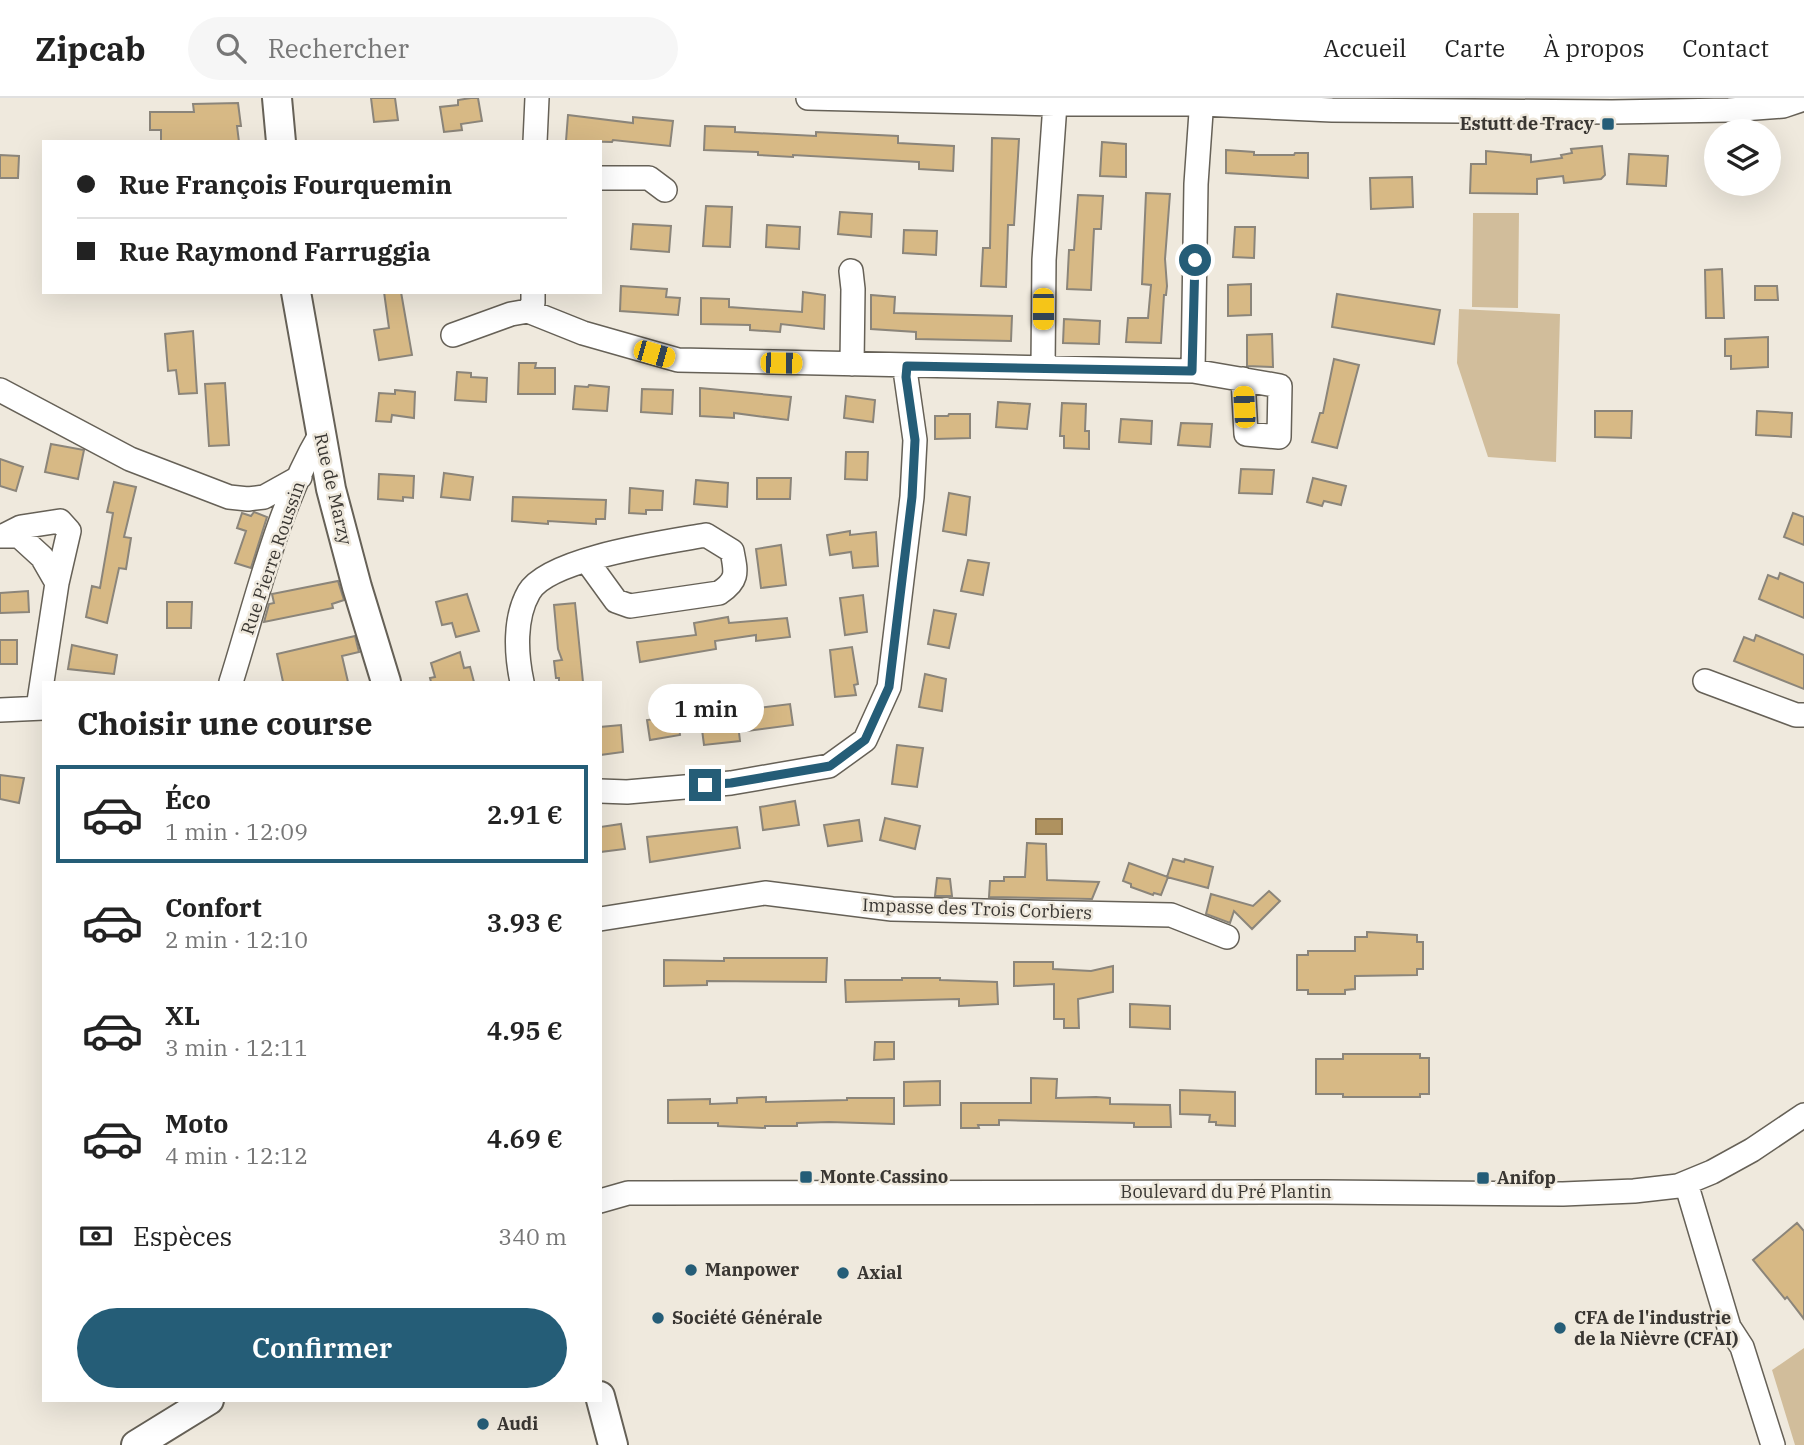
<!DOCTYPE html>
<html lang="fr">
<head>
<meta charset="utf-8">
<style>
	body { margin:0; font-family:"IBM Plex Serif",serif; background:#f6f6f6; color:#222; height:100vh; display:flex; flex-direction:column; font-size:26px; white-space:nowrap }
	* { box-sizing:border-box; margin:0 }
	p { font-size:23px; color:#767676 }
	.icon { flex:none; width:38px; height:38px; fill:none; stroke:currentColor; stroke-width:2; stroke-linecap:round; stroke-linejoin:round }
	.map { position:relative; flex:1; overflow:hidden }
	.details { position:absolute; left:42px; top:583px; width:560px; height:721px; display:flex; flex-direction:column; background:#fff; border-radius:0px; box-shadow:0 7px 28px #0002 }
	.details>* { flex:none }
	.top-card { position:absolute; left:42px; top:42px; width:560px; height:154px; border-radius:0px; box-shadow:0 7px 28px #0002; display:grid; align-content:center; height:154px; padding:0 35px; background:#fff }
	.tools { position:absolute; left:1704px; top:21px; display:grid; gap:14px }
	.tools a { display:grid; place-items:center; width:77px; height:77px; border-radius:50%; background:#fff; box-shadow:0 7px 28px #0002; font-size:35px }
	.end { position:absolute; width:32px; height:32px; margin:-16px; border:9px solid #255d77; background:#fff; box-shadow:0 0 0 4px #fff }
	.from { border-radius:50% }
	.bubble { position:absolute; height:49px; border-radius:24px; background:#fff; box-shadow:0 7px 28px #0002; font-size:23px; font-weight:600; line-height:49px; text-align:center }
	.car { position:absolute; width:21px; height:42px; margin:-21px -10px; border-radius:9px; box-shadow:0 0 5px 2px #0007; background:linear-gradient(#f5c518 24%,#345 0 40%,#f5c518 0 76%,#345 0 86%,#f5c518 0) }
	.top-card b { display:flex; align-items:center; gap:24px; height:66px; font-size:26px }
	.top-card b+b { border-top:2px solid #e0e0e0 }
	.top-card i { width:18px; height:18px; background:#222 }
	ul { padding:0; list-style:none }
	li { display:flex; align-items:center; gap:21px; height:98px; margin:0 14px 10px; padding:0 21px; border:4px solid transparent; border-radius:0px }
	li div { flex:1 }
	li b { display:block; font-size:26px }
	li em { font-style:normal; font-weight:600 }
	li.selected { border-color:#255d77 }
	li>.icon { width:63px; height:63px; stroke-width:1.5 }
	h2 { padding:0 35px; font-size:32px; line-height:84px }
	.pay { display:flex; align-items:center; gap:18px; height:77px; padding:0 35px; font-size:26px }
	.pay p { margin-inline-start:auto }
	.primary-button { display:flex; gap:14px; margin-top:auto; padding:14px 35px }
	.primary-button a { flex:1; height:80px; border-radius:42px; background:#255d77; color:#fff; font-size:28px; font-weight:600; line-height:80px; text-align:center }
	header { display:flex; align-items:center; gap:42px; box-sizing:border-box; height:98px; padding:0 35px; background:#fff; border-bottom:2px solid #e0e0e0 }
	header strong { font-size:33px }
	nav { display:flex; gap:38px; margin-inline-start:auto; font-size:24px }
	.search { width:490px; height:63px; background:#f6f6f6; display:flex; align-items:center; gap:18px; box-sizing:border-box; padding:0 24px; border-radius:38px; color:#767676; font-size:26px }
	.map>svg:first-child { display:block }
	.green { fill:#d1bd9b }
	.water { fill:#af925f; stroke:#8c7652; stroke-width:2 }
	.building { fill:#d7b985; stroke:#8b857a; stroke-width:2 }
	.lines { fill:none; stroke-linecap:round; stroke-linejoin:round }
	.minor-casing { stroke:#666157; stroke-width:26 }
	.major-casing { stroke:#666157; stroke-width:32 }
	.minor { stroke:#fff; stroke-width:23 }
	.major { stroke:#fff; stroke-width:28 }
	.route { stroke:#255d77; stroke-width:9 }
	.poi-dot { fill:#255d77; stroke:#efe9dd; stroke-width:2.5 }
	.labels { text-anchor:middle; stroke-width:5; stroke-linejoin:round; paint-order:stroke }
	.poi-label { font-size:18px; font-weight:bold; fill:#393632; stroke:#efe9dd; text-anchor:start }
	.street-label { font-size:18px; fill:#393632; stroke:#efe9dd }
</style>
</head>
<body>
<header>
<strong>Zipcab</strong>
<div class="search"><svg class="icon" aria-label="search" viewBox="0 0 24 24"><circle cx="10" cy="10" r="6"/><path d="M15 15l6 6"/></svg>Rechercher</div>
<nav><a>Accueil</a><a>Carte</a><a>À propos</a><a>Contact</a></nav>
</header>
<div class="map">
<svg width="1804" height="1347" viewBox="0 0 1804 1347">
	<rect width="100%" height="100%" fill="#efe9dd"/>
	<path class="green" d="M1473 115H1519L1518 210 1472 209Z
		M1459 211 1560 216 1556 364 1488 359 1457 265Z
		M1804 1250V1347H1795L1772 1272Z"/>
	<path class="water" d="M1036 721H1062V736H1036Z"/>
	<path class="building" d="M371 0H395L398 22 374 24Z
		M471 0H478L482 23 461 26 462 32 444 34 440 9 458 7V2Z
		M238 5 241 28H237L239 44H161V32H150V14H194L193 6Z
		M568 17 633 25V19L673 23 670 48 613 42 612 44 566 43Z
		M705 28 735 29V34L816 38V34L898 38V45L954 48 953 73 919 71V64L793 57V59L758 57V54L704 52Z
		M992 40 1019 41 1014 127H1008L1006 189 981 188 983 150H990Z
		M1102 44 1126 46V79L1100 78Z
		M1602 48 1605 77 1601 81 1564 85 1563 78 1537 81V96L1470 95 1471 66H1486V53L1531 57V64L1562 60 1561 57 1572 55 1571 51Z
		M1226 52 1254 54V57H1294L1295 55H1308V80L1226 75Z
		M1629 56 1668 58 1666 88 1627 86Z
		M0 57 19 58 18 80H0Z
		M1412 79 1413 109 1371 111 1370 80Z
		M1146 95 1170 96 1165 161 1167 188 1166 197H1164L1161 245 1126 244 1128 220H1148L1151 187 1142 186Z
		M1078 97 1103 98 1101 131H1094L1091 192 1067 191 1069 152H1074Z
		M706 108 732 109 730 149 703 148Z
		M840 114 872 116 871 139 838 136Z
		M633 126 671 128 669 154 631 151Z
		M767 127 800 129 799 151 766 149Z
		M1235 129H1255L1254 160 1233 159Z
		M904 132 937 133 936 157 903 155Z
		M1722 171 1724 220H1706L1705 172Z
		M1251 186V217L1228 218V187Z
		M621 188 667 191 666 199 680 200 678 217 620 213Z
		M1755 188H1777L1778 202H1755Z
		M384 194H401L412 257 379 262 374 232 389 230Z
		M803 194 825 197 824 231 781 226 780 234 750 232V227L701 226V200L729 201V209L802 214Z
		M1337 196 1440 212 1434 246 1332 229Z
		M871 197 895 199 894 215 1012 218 1011 243 916 241V234L871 231Z
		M1064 221 1100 223 1099 246 1063 245Z
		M193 233 197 295 179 296 176 272 168 273 165 236Z
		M1272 236 1273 269 1247 268V237Z
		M1768 239V269L1731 271V258H1725V241Z
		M1334 261 1359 267 1337 350 1312 344 1320 315H1323Z
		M519 265H536L535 270H555V296H518Z
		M457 274 471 275V279L487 280 486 304 455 302Z
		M225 285 229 347 209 348 205 286Z
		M589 287 609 289 607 313 573 311 575 288 588 289Z
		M700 290 791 299 788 322 734 315V320L700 318Z
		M642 291 673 292 672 316 641 314Z
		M395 292 415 294 414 320 392 317 391 324 376 323 379 295 395 296Z
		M846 298 875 302 873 324 844 320Z
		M998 304 1030 306 1027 331 996 329Z
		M1062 305 1086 306 1085 333H1089V351L1064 350V338H1060Z
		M1595 313H1632L1631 340 1595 339Z
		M1757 313 1792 315 1791 339 1756 337Z
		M949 316H970V340L935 341V318H948Z
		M1121 321 1152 323 1151 346 1119 344Z
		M1181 325 1212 326 1210 349 1178 347Z
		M51 346 84 352 78 381 45 374Z
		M846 354H868L867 382 845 381Z
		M0 361 23 369 16 393 0 388Z
		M1241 371 1274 372 1272 396 1239 395Z
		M444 375 473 379 470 402 441 399Z
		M379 376 414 378 413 400 403 399V403L378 401Z
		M757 380H791L790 401H757Z
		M1313 380 1346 388 1341 407 1324 403 1322 408 1307 404Z
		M696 382 728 385 727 409 694 406Z
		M114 384 136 389 124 439 131 440 126 471 119 470 107 525 86 519 92 488 100 490 113 415 107 414Z
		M630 390 663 393 662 412H646V416L629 415Z
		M949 395 970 399 966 437 943 433Z
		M513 399 606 402 605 421H596V426L548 423V426L512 423Z
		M254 414 267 419 251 470 235 465 246 433 237 430 242 415 251 418Z
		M1793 415 1804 419V447L1784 439Z
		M850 433V437L876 434 878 468 853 470 851 454 830 457 827 437Z
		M781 447 786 487 761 490 756 451Z
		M968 462 989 465 983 497 961 493Z
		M1780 475 1804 485V520L1759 501 1768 477 1778 481Z
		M338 483 344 502 332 506 333 510 264 524 269 506 274 505 272 496Z
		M28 493 29 514 0 515V495Z
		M467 496 479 533 456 539 452 525 442 527 436 504Z
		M863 497 867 534 845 537 840 500Z
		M167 504H192L191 530H167Z
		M575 505 583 584H559V580H556L554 563 562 562 558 551 554 507Z
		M934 512 956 516 949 550 928 546Z
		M728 519 729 525 787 520 790 539 756 543V537L715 543 716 551 640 564 637 544 696 537 694 525Z
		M1756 537 1804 557V591L1734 563 1744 539 1754 543Z
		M355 538 359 554 342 558 348 584H283L277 556Z
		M0 542H17V566H0Z
		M72 547 117 557 114 576 68 571Z
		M852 549 858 586 854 587 856 597 835 599 830 552Z
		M460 554 464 570 470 569 474 584H431L430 580 435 579 431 565Z
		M925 576 946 581 942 613 919 609Z
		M790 606 793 627 739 634 740 643 704 647 701 624 760 617 759 610Z
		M678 618 680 637 650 642 647 622Z
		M621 627 623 654 600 657V629Z
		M897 647 923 650 917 689 892 686Z
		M0 677 24 680 19 705 0 701Z
		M795 703 799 727 763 732 760 709Z
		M885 720 920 728 915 751 880 742Z
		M859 722 862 743 828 748 824 727Z
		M621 726 625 751 600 754V729Z
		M737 729 740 750 650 764 647 739Z
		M1027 745 1046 746 1047 782 1099 784 1092 801 989 799 990 783H1004V779H1025Z
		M1173 761 1184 764 1185 761 1213 769 1208 790 1167 779Z
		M1129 765 1168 779 1161 797 1154 795 1153 797 1131 789V786L1123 783Z
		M937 780 950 781 952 798H935Z
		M1269 793 1280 803 1252 831 1234 813 1230 825 1206 816 1211 796 1253 808Z
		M1367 834 1417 837V844H1423V871H1417V877L1355 878V891L1345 892V896H1308V892H1297V857H1308V853H1355V839H1367Z
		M724 860H827L826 884 707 883V887L664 888V862L724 863Z
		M1014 864H1053V871L1091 873 1113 868V894L1078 901 1079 930H1064V921H1054V886L1014 888Z
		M902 880H940V882L997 884 998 906 959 908V901L846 904 845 882H902Z
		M1130 906 1170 908V931L1130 929Z
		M875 944H894V961L874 962Z
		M1343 956H1420V960H1429V996H1420V999H1343V996H1316V961H1343Z
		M1031 980 1057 981 1056 1000 1096 999 1110 1000V1006L1170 1007 1171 1029H1134V1025L999 1022V1027H978L979 1030H961V1005H1031Z
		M940 983V1007L904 1008V984Z
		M1180 992 1235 994V1028L1216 1027V1024H1209L1210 1017 1180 1016Z
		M766 999V1004L847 1002V1000H894V1026L829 1024 797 1025V1028H765V1030L718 1028V1025H668V1002L710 1001V1006L737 1005V1000Z
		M1797 1125 1804 1133V1221L1787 1199 1785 1201 1753 1162Z"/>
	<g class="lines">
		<defs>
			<path id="minor" d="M808 0 1055 6H1202L1332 12 1612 14 1729 12 1783 8 1804 1
				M535 44 537 0
				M600 80H649L665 92
				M851 173 853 191 852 266
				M533 194V205L528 213 583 235 678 262 1193 273 1280 288 1279 339 1246 336 1243 281
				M453 237 511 216 528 213
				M1043 270 1044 162 1055 6
				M1193 273 1196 86 1202 0
				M0 292 130 361 229 399 248 401 264 399 300 379
				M0 438H19L42 459 57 485
				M3 438 21 429 60 423 69 433 57 485 38 610
				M1705 583 1796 617H1804
				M231 584C256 505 278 408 320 337
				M522 584C516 556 514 520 529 494 549 460 667 444 706 437L732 453C736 474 739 482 719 495L630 508 616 503 587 463
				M0 612 44 610
				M600 693 627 694 731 685 829 668 865 642 889 589 912 399 915 342 906 279 907 268
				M600 821 765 795 892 811 1171 817 1227 839
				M1686 1085 1729 1229 1742 1249 1773 1347
				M600 1103 628 1095H662L1323 1094 1563 1096 1634 1093 1678 1088 1712 1074 1752 1052 1804 1017"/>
			<path id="major" d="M277 0 281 44
				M296 194 331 391 357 489 386 584
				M600 1298 613 1347
				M136 1347 209 1302"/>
		</defs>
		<use href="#minor" class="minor-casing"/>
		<use href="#major" class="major-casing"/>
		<use href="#minor" class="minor"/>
		<use href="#major" class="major"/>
	</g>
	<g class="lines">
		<path class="route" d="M705 687 731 685 830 668 865 642 889 589 912 399 915 342 906 279 907 268 1192 273 1195 162"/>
	</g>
	<g class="poi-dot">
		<rect x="1601" y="19" width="14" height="14" rx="3.5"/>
		<rect x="799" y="1072" width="14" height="14" rx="3.5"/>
		<rect x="1476" y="1073" width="14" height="14" rx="3.5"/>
		<circle cx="691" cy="1172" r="7"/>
		<circle cx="843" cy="1175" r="7"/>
		<circle cx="658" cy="1220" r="7"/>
		<circle cx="1560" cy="1230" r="7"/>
		<circle cx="483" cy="1326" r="7"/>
	</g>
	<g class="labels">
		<g class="poi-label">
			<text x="1594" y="32" text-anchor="end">Estutt de Tracy</text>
			<text x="820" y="1085">Monte Cassino</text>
			<text x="1497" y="1086">Anifop</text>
			<text x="705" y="1178">Manpower</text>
			<text x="857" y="1181">Axial</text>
			<text x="672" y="1226">Société Générale</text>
			<text x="1574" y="1226">CFA de l'industrie<tspan x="1574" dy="21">de la Nièvre (CFAI)</tspan></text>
			<text x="497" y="1332">Audi</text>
		</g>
		<g class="street-label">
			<text transform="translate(333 391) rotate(77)" y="6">Rue de Marzy</text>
			<text transform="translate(273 460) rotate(-71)" y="6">Rue Pierre Roussin</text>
			<text transform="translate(977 811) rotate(2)" y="6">Impasse des Trois Corbiers</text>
			<text x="1226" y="1100">Boulevard du Pré Plantin</text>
		</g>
	</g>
</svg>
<div class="tools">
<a><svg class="icon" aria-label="layers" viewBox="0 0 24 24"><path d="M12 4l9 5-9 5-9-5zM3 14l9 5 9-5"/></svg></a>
</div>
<i class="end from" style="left:1195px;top:162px"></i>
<i class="end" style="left:705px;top:687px"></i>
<div class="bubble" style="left:648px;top:586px;width:116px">1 min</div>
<i class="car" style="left:1043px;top:211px;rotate:180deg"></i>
<i class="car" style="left:654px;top:256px;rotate:106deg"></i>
<i class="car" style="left:781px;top:265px;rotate:91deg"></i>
<i class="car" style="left:1244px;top:309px;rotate:357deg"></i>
<div class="top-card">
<b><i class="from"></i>Rue François Fourquemin</b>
<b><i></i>Rue Raymond Farruggia</b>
</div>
<section class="details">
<h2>Choisir une course</h2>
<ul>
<li class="selected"><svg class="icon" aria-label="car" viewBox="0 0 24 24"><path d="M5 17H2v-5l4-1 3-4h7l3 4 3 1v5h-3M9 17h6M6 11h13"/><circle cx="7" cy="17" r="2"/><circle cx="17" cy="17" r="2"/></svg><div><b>Éco</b><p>1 min · 12:09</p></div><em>2.91 €</em></li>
<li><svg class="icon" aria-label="car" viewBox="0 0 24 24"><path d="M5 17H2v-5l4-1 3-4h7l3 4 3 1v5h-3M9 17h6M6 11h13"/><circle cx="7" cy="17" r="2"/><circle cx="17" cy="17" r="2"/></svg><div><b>Confort</b><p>2 min · 12:10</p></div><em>3.93 €</em></li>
<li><svg class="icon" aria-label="car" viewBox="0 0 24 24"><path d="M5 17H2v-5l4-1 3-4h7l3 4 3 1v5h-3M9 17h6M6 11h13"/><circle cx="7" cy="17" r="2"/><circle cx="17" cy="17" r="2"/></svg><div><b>XL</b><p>3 min · 12:11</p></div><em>4.95 €</em></li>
<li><svg class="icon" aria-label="car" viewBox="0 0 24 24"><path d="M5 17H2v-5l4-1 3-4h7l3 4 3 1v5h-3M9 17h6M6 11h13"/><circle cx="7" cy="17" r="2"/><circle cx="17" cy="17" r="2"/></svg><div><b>Moto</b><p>4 min · 12:12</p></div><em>4.69 €</em></li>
</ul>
<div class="pay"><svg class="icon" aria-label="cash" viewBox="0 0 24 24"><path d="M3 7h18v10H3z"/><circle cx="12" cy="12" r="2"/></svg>Espèces<p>340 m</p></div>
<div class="primary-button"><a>Confirmer</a></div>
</section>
</div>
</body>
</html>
